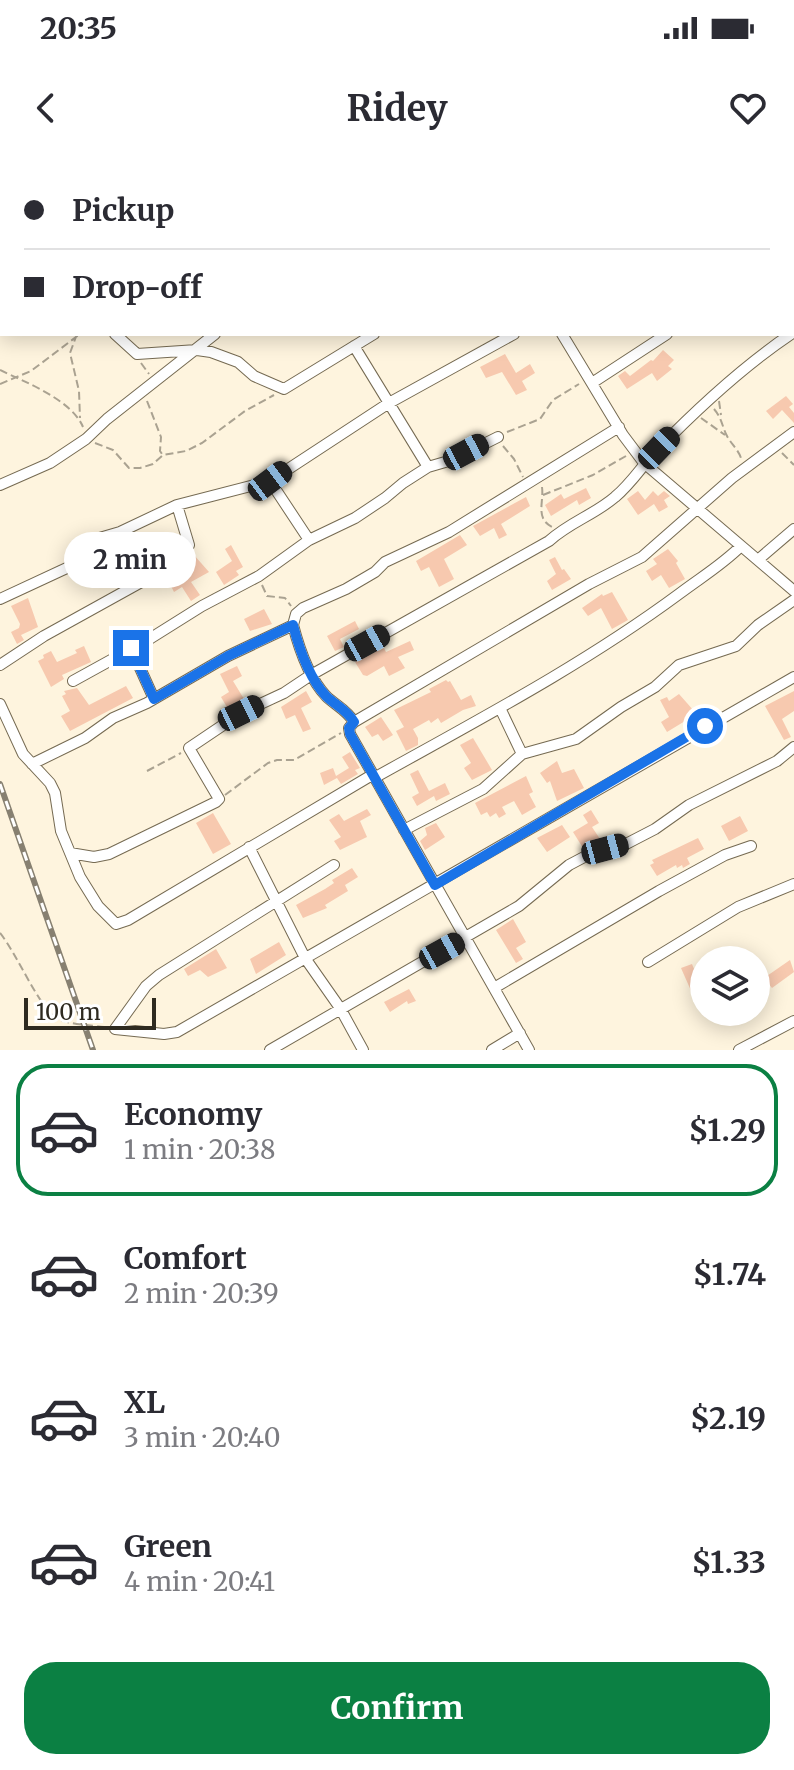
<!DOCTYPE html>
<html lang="en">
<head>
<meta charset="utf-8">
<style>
	body { margin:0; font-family:Merriweather,serif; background:#f7f7f7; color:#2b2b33; height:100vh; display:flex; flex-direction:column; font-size:30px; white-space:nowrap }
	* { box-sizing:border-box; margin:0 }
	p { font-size:26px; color:#7c7c81 }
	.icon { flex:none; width:44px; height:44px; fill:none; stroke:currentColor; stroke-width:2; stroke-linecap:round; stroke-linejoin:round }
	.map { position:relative; height:890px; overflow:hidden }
	.side { display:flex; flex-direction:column; background:#fff; flex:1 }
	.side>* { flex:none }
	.hud { position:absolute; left:0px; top:0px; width:794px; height:176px; box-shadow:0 4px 20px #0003; display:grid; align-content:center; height:176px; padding:0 24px; background:#fff }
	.controls { position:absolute; left:690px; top:786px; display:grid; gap:16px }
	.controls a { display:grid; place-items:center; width:80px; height:80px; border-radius:50%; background:#fff; box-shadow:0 4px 20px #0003; font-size:40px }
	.scale { position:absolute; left:24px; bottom:20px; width:132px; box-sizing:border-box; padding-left:8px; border:4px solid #2e2a20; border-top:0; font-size:22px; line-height:28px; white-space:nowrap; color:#2e2a20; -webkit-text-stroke:6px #fff; paint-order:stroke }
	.end { position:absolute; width:36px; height:36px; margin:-18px; border:10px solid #1a73e8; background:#fff; box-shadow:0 0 0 4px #fff }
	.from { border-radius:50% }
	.bubble { position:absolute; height:56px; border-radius:28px; background:#fff; box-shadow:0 4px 20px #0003; font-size:26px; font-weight:700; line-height:56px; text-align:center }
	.car { position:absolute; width:24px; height:48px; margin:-24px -12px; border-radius:10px; box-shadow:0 0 6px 2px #0007; background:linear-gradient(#222 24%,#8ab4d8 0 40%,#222 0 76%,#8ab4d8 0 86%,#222 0) }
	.hud b { display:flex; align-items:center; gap:28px; height:76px; font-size:30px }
	.hud b+b { border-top:2px solid #e1e1e2 }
	.hud i { width:20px; height:20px; background:#2b2b33 }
	ul { padding:14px 0 0; list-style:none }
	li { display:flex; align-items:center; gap:24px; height:132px; margin:0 16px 12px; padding:0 8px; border:4px solid transparent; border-radius:32px }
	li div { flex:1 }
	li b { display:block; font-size:30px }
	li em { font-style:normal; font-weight:700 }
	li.on { border-color:#0b8043 }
	li>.icon { width:72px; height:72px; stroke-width:1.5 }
	.action { display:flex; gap:16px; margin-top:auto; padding:16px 24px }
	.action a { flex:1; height:92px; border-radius:32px; background:#0b8043; color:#fff; font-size:32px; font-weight:700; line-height:92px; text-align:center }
	.status { display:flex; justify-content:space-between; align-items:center; height:56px; padding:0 40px; background:#fff; direction:ltr }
	.status svg { height:22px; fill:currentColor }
	header { display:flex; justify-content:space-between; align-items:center; height:104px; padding:0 24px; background:#fff; font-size:36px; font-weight:700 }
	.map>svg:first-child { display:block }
	.building { fill:#f7c9af }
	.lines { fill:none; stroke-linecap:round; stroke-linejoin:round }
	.minor-casing { stroke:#756a52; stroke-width:12 }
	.path { stroke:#aaa291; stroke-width:2; stroke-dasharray:8 4; stroke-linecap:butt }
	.minor { stroke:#fff; stroke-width:10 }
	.rail-casing { stroke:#878071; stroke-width:6 }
	.rail { stroke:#fff; stroke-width:3; stroke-dasharray:9; stroke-linecap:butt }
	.route { stroke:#1a73e8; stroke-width:10 }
</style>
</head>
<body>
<div class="status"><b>20:35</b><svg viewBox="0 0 49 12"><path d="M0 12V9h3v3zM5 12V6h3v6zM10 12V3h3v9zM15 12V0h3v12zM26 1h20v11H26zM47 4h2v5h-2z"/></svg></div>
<header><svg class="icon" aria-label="back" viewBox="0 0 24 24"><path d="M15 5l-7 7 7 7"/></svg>Ridey<svg class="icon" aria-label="heart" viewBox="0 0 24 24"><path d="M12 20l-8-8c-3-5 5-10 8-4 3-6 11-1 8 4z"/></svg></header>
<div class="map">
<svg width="794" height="890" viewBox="0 0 794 890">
	<rect width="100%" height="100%" fill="#fef4de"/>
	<path class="building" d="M663 190 674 200 668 206 672 209 657 221 652 213 627 229 618 216 625 211 630 216 651 200 653 201Z
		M505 194 516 213 530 204 535 213 522 221 527 230 516 235 502 212 486 218 480 207Z
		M786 236 793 244 789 247 794 253V263L782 250 773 259 766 251Z
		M586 328 591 338 579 345 577 340 551 356 545 345 561 334 564 339Z
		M638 331 645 340 653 331 658 336 664 331 670 336 664 340 668 347 659 352 654 344 638 355 627 339Z
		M526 337 530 346 501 364 507 375 499 379 494 368 480 376 473 366Z
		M460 375 467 385 444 399 454 419 439 427 429 407 421 411 416 401Z
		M231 385 243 407 236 411 239 415 224 425 216 412 232 401 225 389Z
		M668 389 678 401 676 403 685 419 669 428 661 415 652 421 646 411 657 404 653 399Z
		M194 395 209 412 191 422 200 435 191 441 182 427 174 432 168 420 176 417 174 412Z
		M555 397 562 410 564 409 571 419 552 430 547 421 556 414 549 400Z
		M612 432 628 460 612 469 601 448 588 456 582 448 602 434 603 436Z
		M28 438 38 467 21 475 24 480 17 484 11 472 19 468 20 464 11 446Z
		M264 449 272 464 250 471 244 459Z
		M355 461 359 469 340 479 344 487 335 491 327 476Z
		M410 481 414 490 398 497 405 508 389 516 384 506 367 516 363 515 355 502 377 488 379 491 384 488 386 492Z
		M84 486 91 502 62 515 64 519 51 527 38 501 44 498 43 495 51 491 57 502 77 493 75 490Z
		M237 506 242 516 233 521 244 539 228 549 221 537 229 532 220 514Z
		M446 520 448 522 450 521 461 540 471 535 476 546 463 550 441 563 438 558 431 563 429 560 413 569 418 578V585L406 591 396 571 404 567 394 550 431 532 429 529Z
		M126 526 133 538 70 571 61 556 70 551 62 536 66 534 64 531 77 528 89 545Z
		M306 531 312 542 301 548 311 569 303 572 295 555 286 559 281 547Z
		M794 531V551L782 559 791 577 784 580 765 546Z
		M679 534 702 560 695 565 690 558 667 572 661 562 669 557 660 540 667 537 669 541Z
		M381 557 393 575 383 581 378 574 372 577 365 567Z
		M473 578 492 610 472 620 464 608 471 603 460 585Z
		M350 592 360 608 355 610 358 614 341 624 337 618 324 625 320 613 333 608 336 616 349 608 342 597Z
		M557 601 562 613 574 609 584 628 557 641 550 621 547 623 540 613Z
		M418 610 429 631 445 623 450 634 436 641 434 636 417 646 412 637 419 633 410 614Z
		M526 616 533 632 529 634 536 647 522 655 514 641 502 647 506 654 499 658 496 653 490 657 487 652 481 655 475 643Z
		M367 649 371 655 360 661 367 677 340 690 334 681 341 677 329 660 339 654 344 661Z
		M591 650 599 663 592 667 602 682 583 688 573 672 588 663 583 655Z
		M213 653 231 684 213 694 196 663Z
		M740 656 748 671 729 681 721 666Z
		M436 663 445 677 425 690 420 681 427 675 425 668Z
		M562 665 570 677 547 692 537 678Z
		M698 678 704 689 687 698 690 704 683 708 682 705 677 708 676 705 657 716 650 705 654 703 652 700Z
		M352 708 358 717 345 725 348 731 325 745 327 748 303 758 296 745 325 729 334 723 332 720Z
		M513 759 526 782 516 788 523 799 516 803 496 770Z
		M279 782 286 795 256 814 250 799Z
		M216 789 227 808 208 817 200 810 188 816 184 809Z
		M790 800 794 812 772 828 764 818Z
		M692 804 698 819 704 817V828L692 833 681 808Z
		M409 829 416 841 408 844 407 841 390 852 384 842Z"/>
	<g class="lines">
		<defs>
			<path id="minor" d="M178 0 180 2
				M461 0 462 2
				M125 2 127 0
				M265 2 267 0
				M398 2 401 0
				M497 2 501 0
				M622 2 624 0
				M736 2 738 0
				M792 64 794 63
				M115 174 137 194 197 190 211 192 238 202 254 216 284 229 374 174
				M562 174 623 275 644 303 794 431
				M354 186 428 307 452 300 498 277
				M592 223 667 174
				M270 321 309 380
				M0 325 50 303 86 279 107 259 215 174
				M759 399 794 369
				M0 439 84 400 87 396V385L96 379 120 372 177 345 270 321 389 243 514 174
				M293 465C299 488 309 518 326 536 335 545 347 550 354 562L589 424 642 397 732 318 794 272
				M131 488 154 539
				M0 505 44 476 165 409 186 392 189 385 177 345
				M73 521 151 478 202 446 259 416 309 380 355 358 385 338 403 323 428 307
				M0 544 23 594 50 623 55 633 61 671 80 717 98 746 116 764 128 760 372 615
				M500 548 522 594
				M354 562 349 568 350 574 529 890
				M32 604 85 578 113 558 147 543 228 496 285 469 293 465 296 454 303 448 346 429 375 412 385 402 449 372 619 267
				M374 618C478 560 583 505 679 434 700 418 722 405 741 386
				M404 670 483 629 522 594 576 579 621 547 655 527 679 505 736 486 758 465 794 440
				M249 687 305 798 340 848 363 890
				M70 693 94 697 109 694 216 642 219 639 189 588 241 553 284 533 311 515 549 381C570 362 594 355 615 337 631 324 642 306 656 291 697 249 742 207 791 174
				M334 705 159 815 146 826 115 869 164 874 177 872 794 517
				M648 802 738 747 794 724
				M494 828 659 731 725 695 751 686
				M270 890 519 746 569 705 586 696 626 684 655 669 689 645 777 601 794 587
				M492 890 520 873
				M739 890 794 861"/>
		</defs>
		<use href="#minor" class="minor-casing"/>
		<path class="path" d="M3 2 5 0
			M0 61H2
			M0 74 2 75
			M792 99 794 98
			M0 131 2 130
			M2 136V137
			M0 169 2 160
			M77 174 70 193 79 231 80 258
			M141 203 149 214
			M0 210C25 222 72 240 83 267
			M0 224 31 211 80 174
			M147 241 161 277 160 291 162 294
			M719 241 721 255
			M714 249C721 257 722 265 726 274 730 283 738 289 741 298
			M701 258 725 275
			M507 272 540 259 553 240 579 224
			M95 283 113 290 129 308H140L153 304 163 295 186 291 202 283 245 251 274 235
			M503 286 514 299 523 317
			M782 293 794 305
			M542 327C544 343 535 358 552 367
			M543 335 593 315 626 296
			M262 425 267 436 285 438 291 446
			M147 611 181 593
			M225 635 268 603 277 600H294L341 573
			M0 773C17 794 38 845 55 857 67 865 90 865 104 867"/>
		<use href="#minor" class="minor"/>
		<defs>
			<path id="rail" d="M0 624 93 890"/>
		</defs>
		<use href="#rail" class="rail-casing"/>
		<use href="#rail" class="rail"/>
	</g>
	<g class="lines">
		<path class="route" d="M131 488 154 539 228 496 293 465C299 488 309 518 326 536 335 545 347 550 354 562L349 568 350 574 435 725 705 566"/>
	</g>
</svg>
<div class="controls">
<a><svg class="icon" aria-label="layers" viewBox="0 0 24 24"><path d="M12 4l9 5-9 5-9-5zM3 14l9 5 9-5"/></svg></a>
</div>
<div class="scale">100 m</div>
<i class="end from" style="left:705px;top:566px"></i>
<i class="end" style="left:131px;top:488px"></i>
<div class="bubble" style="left:64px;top:372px;width:132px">2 min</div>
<i class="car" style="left:659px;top:288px;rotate:44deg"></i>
<i class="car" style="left:466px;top:292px;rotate:62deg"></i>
<i class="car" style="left:270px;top:321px;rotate:53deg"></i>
<i class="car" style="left:367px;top:483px;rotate:61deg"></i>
<i class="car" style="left:241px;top:553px;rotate:64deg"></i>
<i class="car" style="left:605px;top:689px;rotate:75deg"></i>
<i class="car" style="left:442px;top:791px;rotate:61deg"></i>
<div class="hud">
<b><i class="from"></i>Pickup</b>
<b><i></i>Drop-off</b>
</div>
</div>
<section class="side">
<ul>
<li class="on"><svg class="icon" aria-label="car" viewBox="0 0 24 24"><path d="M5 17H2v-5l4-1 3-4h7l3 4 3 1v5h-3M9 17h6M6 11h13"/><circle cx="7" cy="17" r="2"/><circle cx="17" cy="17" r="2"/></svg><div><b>Economy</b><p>1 min · 20:38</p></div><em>$1.29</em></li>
<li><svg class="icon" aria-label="car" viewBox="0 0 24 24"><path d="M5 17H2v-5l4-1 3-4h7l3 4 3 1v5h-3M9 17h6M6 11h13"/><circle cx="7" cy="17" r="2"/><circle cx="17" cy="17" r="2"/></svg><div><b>Comfort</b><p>2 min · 20:39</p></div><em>$1.74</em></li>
<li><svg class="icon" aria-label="car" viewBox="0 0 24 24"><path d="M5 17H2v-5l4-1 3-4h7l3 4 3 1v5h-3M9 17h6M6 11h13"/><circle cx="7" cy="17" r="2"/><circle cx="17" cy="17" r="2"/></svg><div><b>XL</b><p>3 min · 20:40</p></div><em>$2.19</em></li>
<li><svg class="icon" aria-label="car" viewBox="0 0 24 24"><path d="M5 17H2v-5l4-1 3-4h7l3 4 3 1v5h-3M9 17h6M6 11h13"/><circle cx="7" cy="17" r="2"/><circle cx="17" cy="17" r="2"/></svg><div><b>Green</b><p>4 min · 20:41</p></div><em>$1.33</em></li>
</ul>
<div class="action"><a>Confirm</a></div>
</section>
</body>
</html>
